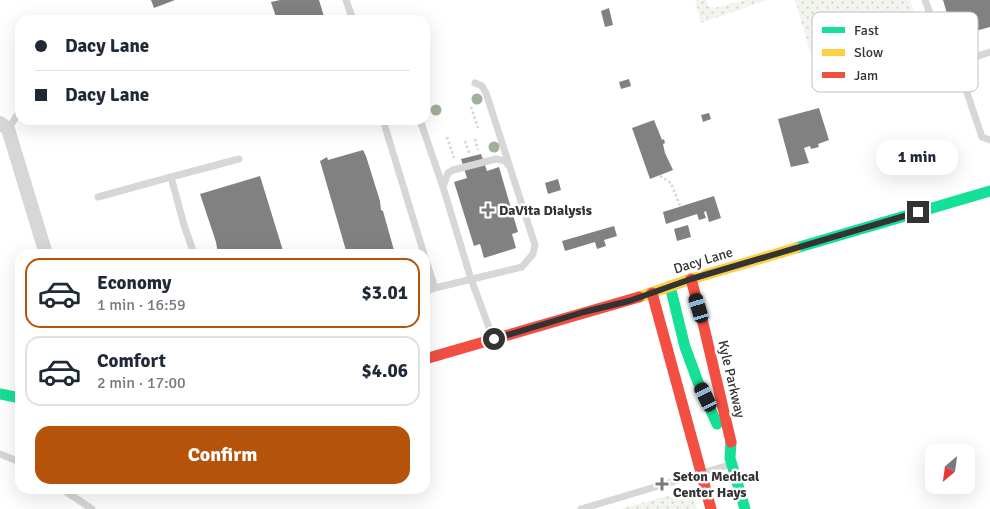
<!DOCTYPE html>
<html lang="en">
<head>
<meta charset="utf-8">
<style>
	body { margin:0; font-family:Signika,sans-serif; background:#f6f6f7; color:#1f2937; height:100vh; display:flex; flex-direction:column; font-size:19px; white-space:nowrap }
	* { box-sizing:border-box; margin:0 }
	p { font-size:16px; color:#747a83 }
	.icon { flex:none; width:28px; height:28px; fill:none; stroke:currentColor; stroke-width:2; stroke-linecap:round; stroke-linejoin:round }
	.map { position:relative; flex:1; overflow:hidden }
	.drawer { position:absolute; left:15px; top:249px; width:415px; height:245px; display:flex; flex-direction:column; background:#fff; border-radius:15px; box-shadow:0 5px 20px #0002 }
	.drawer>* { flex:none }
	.hud { position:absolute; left:15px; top:15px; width:415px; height:110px; border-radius:15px; box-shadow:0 5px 20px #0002; display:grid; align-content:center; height:110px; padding:0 20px; background:#fff }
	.needle { width:32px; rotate:209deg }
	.fabs { position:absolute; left:925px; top:444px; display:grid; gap:10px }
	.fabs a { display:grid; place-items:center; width:50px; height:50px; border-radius:10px; background:#fff; box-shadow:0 5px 20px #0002; font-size:25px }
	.end { position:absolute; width:22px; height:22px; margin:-11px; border:6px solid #333; background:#fff; box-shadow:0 0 0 2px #fff }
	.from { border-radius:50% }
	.bubble { position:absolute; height:35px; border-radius:15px; background:#fff; box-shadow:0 5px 20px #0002; font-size:16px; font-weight:700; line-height:35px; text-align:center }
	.car { position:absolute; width:15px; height:30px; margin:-15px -8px; border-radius:6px; box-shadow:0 0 4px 1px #0007; background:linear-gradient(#222 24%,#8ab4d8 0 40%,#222 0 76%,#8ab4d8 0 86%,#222 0) }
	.hud b { display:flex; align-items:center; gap:18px; height:48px; font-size:19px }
	.hud b+b { border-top:1px solid #e0e1e3 }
	.hud i { width:12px; height:12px; background:#1f2937 }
	ul { padding:9px 0 0; list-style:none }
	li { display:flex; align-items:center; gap:15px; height:70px; margin:0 10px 8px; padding:0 10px; border:2px solid #e0e1e3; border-radius:15px }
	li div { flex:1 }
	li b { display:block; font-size:19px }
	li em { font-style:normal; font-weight:700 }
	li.selected { border-color:#b45309 }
	li>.icon { width:45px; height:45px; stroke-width:1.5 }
	.action { display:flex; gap:10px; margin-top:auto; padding:10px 20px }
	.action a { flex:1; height:58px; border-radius:15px; background:#b45309; color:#fff; font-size:20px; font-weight:700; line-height:58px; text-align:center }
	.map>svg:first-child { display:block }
	.grass { fill:url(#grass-dots) }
	.building { fill:#818181 }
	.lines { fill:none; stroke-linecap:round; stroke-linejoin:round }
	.path { stroke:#d6d6d6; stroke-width:2.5; stroke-dasharray:2.5 2.5; stroke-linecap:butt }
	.lane { stroke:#d7d7d7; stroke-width:7 }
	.street { stroke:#d7d7d7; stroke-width:14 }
	.fast { stroke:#16e098; stroke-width:11 }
	.slow { stroke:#ffcf43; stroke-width:11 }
	.jam { stroke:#f24e42; stroke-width:11 }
	.tree { fill:#a2b095 }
	.route { stroke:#333; stroke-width:6 }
	.poi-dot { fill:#7a7a7a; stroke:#fff; stroke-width:2 }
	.labels { text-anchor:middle; stroke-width:5; stroke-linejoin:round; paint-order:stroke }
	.poi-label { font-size:14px; font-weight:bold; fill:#333; stroke:#fff; text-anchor:start }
	.street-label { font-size:14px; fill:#333; stroke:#fff }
	.key { fill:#fff; stroke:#c2c2c2; stroke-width:1 }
	.key-label { font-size:14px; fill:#333 }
</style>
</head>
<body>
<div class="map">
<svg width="990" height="509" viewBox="0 0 990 509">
	<defs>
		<pattern id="grass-dots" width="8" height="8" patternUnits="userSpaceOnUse" patternTransform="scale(1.25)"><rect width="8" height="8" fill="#f1f5ed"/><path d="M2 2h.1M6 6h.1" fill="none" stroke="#cfd2cc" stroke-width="1.8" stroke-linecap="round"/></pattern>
	</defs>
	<rect width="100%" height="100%" fill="#fff"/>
	<path class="grass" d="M695 0H706L708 6 714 8 745 0H767L701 23Z
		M795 0H910L933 69 902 76 875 42 813 61Z
		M682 492 692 495 697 509H620Z"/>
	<path class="building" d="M151 0H175L154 8Z
		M280 0H319L325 20H277L271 2Z
		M943 0H990V27L954 37Z
		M609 8 613 25 605 27 601 11Z
		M629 79 631 86 621 89 619 82Z
		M819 108 829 140 818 144 819 147 811 149 810 146 804 148 809 163 791 167 778 119Z
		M709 113 711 119 703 122 701 115Z
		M307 120H319L308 124Z
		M654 120 662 140 664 139 665 143 663 144 665 153 673 170 650 179 632 128Z
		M363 150 366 156 380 201 381 210 383 211 395 254H347L320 161 327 157 328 160Z
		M481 154 487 171 499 167 518 232 512 234 516 248 484 258 480 244 474 246 454 182 467 178 461 159Z
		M260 176 284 254H218L216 242 200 194Z
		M558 179 561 190 548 194 545 183Z
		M714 196 721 218 709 222 706 211 704 212 706 218 699 220 697 214 666 224 663 212Z
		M688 225 691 237 677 241 674 229Z
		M614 226 617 236 604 240 606 246 597 249 595 242 565 251 562 241Z"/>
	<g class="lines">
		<path class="path" d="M471 107 478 128
			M447 137 454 158
			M475 139 478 150
			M465 141 469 153
			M660 176 671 183 680 206"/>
		<path class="lane" d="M346 0 353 20
			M925 0 945 53 957 63 982 137 990 140
			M957 63 990 52
			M383 120 424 254
			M420 120 443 187 471 279 493 338
			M8 129 20 111
			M171 177 239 159
			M443 187 448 173 453 170 496 159 505 161 508 165
			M98 197 171 177 184 225 194 254
			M425 257 435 288 425 292
			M435 288 522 267 533 254 535 245 486 93 482 86 475 83
			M0 454 20 462
			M62 489 92 509
			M581 509 729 465"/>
		<path class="street" d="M0 123 8 129 46 254"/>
		<path class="fast" d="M796 248 990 191
			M670 286 685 347 698 382 717 424
			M0 394 20 398
			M731 442 730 458 745 509"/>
		<path class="slow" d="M639 297 691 279 796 248"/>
		<path class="jam" d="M691 279 703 323 731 442
			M652 293 711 509
			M425 359 639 297"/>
	</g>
	<g class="tree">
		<circle cx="477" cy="99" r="5.5"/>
		<circle cx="436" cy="110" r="5.5"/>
		<circle cx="494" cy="147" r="5.5"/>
	</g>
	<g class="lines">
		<path class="route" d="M494 339 584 312 629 301 691 279 918 212"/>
	</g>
	<g class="poi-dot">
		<path d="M485.5 202.5h5v5h5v5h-5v5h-5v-5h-5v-5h5z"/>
		<path d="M659.5 476.5h5v5h5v5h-5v5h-5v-5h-5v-5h5z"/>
	</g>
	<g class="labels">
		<g class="poi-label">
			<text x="499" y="215">DaVita Dialysis</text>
			<text x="673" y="481">Seton Medical<tspan x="673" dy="16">Center Hays</tspan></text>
		</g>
		<g class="street-label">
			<text transform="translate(703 260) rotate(-17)" y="5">Dacy Lane</text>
			<text transform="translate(732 379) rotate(77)" y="5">Kyle Parkway</text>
		</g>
	</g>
	<rect x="812" y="12" width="166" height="80" rx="8" class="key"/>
	<rect x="822" y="27" width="23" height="6" fill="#16e098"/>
	<rect x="822" y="49" width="23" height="7" fill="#ffcf43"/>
	<rect x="822" y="72" width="23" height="6" fill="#f24e42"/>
	<g class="key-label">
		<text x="854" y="35">Fast</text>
		<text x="854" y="57">Slow</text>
		<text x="854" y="80">Jam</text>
	</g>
</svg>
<div class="fabs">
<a><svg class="needle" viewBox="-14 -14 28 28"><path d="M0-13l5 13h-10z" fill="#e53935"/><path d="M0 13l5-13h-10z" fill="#747a83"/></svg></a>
</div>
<i class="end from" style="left:494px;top:339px"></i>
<i class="end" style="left:918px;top:212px"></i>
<div class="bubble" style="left:876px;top:140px;width:82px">1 min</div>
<i class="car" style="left:699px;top:308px;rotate:343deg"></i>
<i class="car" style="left:706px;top:397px;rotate:334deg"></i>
<div class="hud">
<b><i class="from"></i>Dacy Lane</b>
<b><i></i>Dacy Lane</b>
</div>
<section class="drawer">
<ul>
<li class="selected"><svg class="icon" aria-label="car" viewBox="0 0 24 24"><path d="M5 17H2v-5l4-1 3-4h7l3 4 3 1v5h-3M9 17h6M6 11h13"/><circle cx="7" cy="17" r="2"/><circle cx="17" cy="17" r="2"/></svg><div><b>Economy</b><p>1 min · 16:59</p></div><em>$3.01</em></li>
<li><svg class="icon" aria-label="car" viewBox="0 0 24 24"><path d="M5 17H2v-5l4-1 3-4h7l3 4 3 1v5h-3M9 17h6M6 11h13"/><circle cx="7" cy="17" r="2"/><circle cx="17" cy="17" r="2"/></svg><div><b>Comfort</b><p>2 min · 17:00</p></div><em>$4.06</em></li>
</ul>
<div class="action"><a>Confirm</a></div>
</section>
</div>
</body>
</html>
